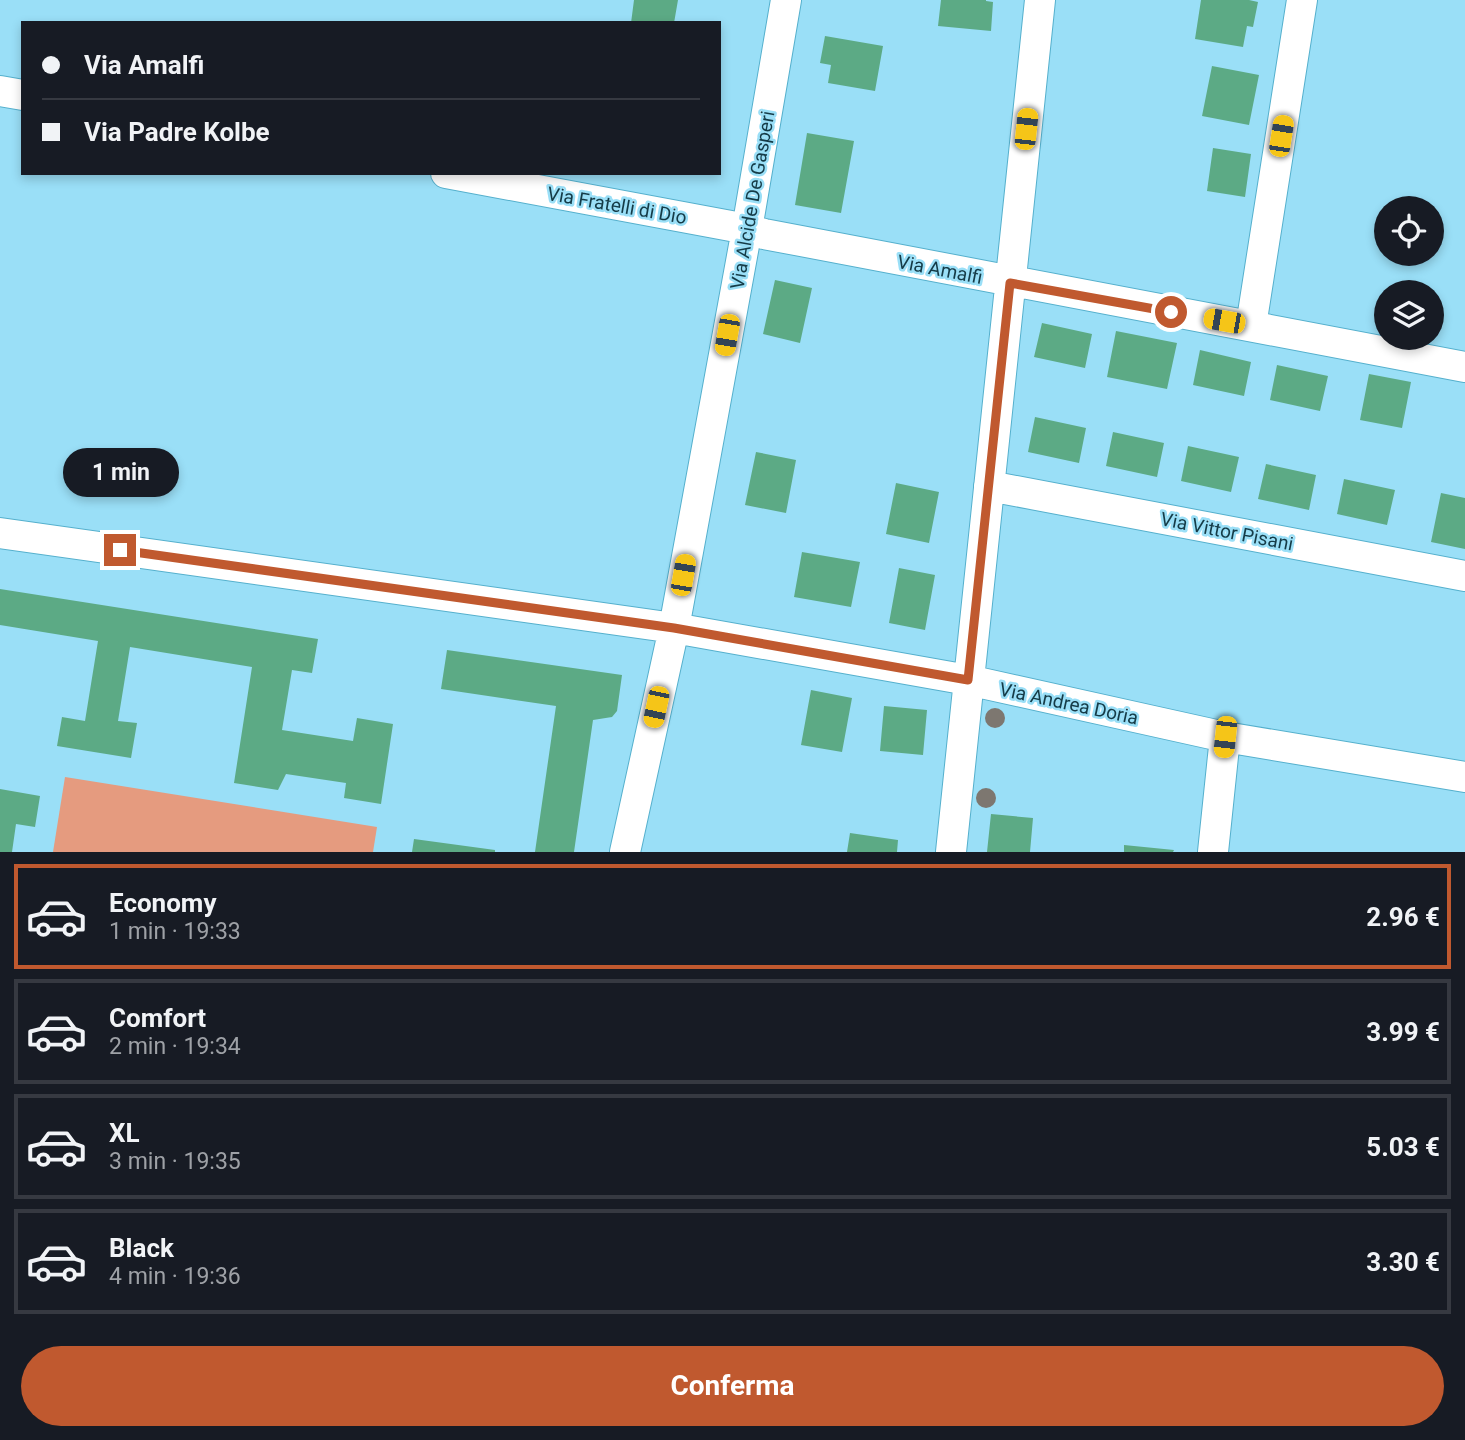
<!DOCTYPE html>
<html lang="it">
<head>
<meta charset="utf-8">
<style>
	body { margin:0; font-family:Roboto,sans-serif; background:#242831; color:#f1f3f6; height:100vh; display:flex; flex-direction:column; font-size:26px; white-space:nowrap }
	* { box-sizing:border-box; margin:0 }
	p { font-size:23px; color:#9ea1a6 }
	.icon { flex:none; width:38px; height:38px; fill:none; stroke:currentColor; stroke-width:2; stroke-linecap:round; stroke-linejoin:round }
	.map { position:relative; height:852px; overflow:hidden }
	.side { display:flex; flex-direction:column; background:#171b24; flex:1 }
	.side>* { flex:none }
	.guide { position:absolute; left:21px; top:21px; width:700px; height:154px; border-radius:0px; box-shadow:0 4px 10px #0003; display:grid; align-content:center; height:154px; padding:0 21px; background:#171b24 }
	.fabs { position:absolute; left:1374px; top:196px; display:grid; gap:14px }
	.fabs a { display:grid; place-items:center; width:70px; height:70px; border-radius:50%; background:#171b24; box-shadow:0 4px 10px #0003; font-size:35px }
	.end { position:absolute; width:32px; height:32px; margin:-16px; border:9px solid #c0592f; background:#fff; box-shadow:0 0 0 4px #fff }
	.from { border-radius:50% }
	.bubble { position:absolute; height:49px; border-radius:24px; background:#171b24; box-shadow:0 4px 10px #0003; font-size:23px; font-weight:700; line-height:49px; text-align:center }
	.car { position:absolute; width:21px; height:42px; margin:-21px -10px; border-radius:9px; box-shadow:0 0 5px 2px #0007; background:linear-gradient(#f5c518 24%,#345 0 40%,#f5c518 0 76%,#345 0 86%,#f5c518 0) }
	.guide b { display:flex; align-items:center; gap:24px; height:66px; font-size:26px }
	.guide b+b { border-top:2px solid #363941 }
	.guide i { width:18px; height:18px; background:#f1f3f6 }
	ul { padding:12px 0 0; list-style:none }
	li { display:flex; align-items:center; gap:21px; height:105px; margin:0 14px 10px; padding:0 7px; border:4px solid #363941; border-radius:0px }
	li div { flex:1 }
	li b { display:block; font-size:26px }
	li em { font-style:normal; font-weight:700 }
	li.selected { border-color:#c0592f }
	li>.icon { width:63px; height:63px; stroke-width:1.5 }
	.primary-button { display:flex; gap:14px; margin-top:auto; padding:14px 21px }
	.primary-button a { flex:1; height:80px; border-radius:42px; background:#c0592f; color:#fff; font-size:28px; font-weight:700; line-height:80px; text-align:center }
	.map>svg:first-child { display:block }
	.green { fill:#e59b7f }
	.building { fill:#5caa85 }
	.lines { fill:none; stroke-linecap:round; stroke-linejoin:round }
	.minor-casing { stroke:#55b0cd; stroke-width:32 }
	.minor { stroke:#fff; stroke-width:30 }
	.tree { fill:#7d7770 }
	.route { stroke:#c0592f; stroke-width:9 }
	.labels { text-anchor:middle; stroke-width:5; stroke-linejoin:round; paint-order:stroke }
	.street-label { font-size:19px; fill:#153b47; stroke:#9adff7 }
</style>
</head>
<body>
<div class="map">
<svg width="1465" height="852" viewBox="0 0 1465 852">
	<rect width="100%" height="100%" fill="#9adff7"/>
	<path class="green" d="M65 777 377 827 373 852H53Z"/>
	<path class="building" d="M634 0H678L674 23H631Z
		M941 0H986V1L993 2 991 31 938 26Z
		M1201 0H1249L1258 2 1253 27 1247 26 1243 47 1195 39Z
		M825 36 883 46 875 91 828 83 831 65 820 63Z
		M1212 66 1259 75 1249 125 1202 116Z
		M807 133 854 141 841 213 795 205Z
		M1213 148 1251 154 1245 197 1207 191Z
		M775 280 812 288 800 343 763 334Z
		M1042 323 1092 334 1085 368 1034 357Z
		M1116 331 1177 343 1167 389 1107 377Z
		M1200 350 1251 362 1244 396 1193 385Z
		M1277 365 1328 376 1320 411 1270 400Z
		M1369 374 1411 382 1402 428 1360 420Z
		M1035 417 1086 428 1079 463 1028 452Z
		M1113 432 1164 443 1157 477 1106 466Z
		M1188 446 1239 457 1231 492 1181 481Z
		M756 452 796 460 786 513 745 505Z
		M1266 464 1316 475 1309 510 1258 499Z
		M1344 479 1395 490 1387 525 1337 514Z
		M896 483 939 492 929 543 886 534Z
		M1441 493 1465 498V549L1431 542Z
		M802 552 860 562 851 607 794 597Z
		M899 568 935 575 925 630 889 623Z
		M0 589 318 639 312 673 292 670 282 730 353 741 357 718 393 724 381 804 344 798 346 783 286 774 278 790 234 783 252 667 130 647 118 721 137 723 131 758 57 746 62 717 85 721 98 641 0 625Z
		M447 650 622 675 617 711 612 717 593 720 574 852H535L556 706 441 689Z
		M811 690 852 698 842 752 801 745Z
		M884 706 927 710 923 755 880 751Z
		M0 789 40 796 35 827 16 824 12 852H0Z
		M991 814 1033 818 1030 852H987Z
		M850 833 898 840 897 852H847Z
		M414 839 495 850V852H412Z
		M1124 845 1174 850 1173 852H1124Z"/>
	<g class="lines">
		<defs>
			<path id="minor" d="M0 91 23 95
				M446 173 747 229 764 234C997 280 1231 323 1465 367
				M1251 326 1302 0
				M989 486 1465 576
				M0 533 674 628 968 680 1225 737 1465 777
				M625 852 674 628 747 229 786 0
				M951 852 1040 0
				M1213 852 1225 737"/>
		</defs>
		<use href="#minor" class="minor-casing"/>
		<use href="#minor" class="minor"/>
	</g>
	<g class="tree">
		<circle cx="995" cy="718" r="10"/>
		<circle cx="986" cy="798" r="10"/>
	</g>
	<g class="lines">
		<path class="route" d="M120 550 674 628 968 680 1010 283 1171 312"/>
	</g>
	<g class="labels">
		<g class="street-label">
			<text transform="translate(752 200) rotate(-80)" y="7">Via Alcide De Gasperi</text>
			<text transform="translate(617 205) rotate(10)" y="7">Via Fratelli di Dio</text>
			<text transform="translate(940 269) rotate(11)" y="7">Via Amalfi</text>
			<text transform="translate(1227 531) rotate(11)" y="7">Via Vittor Pisani</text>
			<text transform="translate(1069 703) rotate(12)" y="7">Via Andrea Doria</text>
		</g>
	</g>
</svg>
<div class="fabs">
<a><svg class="icon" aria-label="locate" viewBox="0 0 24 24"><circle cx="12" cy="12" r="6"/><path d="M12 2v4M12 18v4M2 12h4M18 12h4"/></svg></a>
<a><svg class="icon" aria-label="layers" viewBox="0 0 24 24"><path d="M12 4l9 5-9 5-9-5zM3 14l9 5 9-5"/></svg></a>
</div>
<i class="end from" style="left:1171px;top:312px"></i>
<i class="end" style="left:120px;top:550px"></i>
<div class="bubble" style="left:63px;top:448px;width:116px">1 min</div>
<i class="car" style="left:1026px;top:129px;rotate:6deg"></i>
<i class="car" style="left:1281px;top:136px;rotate:9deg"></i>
<i class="car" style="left:1224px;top:321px;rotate:280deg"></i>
<i class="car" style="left:727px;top:335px;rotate:190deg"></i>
<i class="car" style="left:683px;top:575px;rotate:10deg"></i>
<i class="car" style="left:656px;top:707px;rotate:192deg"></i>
<i class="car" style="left:1225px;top:737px;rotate:186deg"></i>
<div class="guide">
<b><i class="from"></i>Via Amalfi</b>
<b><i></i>Via Padre Kolbe</b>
</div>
</div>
<section class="side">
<ul>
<li class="selected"><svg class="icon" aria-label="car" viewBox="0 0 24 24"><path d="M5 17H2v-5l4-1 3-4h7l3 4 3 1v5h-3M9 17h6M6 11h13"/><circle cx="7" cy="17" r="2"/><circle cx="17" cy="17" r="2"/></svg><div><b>Economy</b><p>1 min · 19:33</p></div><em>2.96 €</em></li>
<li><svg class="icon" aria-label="car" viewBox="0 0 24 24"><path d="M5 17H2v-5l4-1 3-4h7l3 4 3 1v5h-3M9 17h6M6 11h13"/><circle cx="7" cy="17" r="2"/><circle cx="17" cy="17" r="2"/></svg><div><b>Comfort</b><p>2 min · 19:34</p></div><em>3.99 €</em></li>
<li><svg class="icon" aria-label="car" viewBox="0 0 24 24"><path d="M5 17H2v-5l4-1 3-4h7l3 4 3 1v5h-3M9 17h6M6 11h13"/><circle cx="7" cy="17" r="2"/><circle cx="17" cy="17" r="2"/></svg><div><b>XL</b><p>3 min · 19:35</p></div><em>5.03 €</em></li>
<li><svg class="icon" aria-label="car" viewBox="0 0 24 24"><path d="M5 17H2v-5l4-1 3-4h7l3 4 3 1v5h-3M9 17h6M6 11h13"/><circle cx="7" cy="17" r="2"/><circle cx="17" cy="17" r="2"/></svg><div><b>Black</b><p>4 min · 19:36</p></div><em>3.30 €</em></li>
</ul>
<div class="primary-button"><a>Conferma</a></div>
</section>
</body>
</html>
